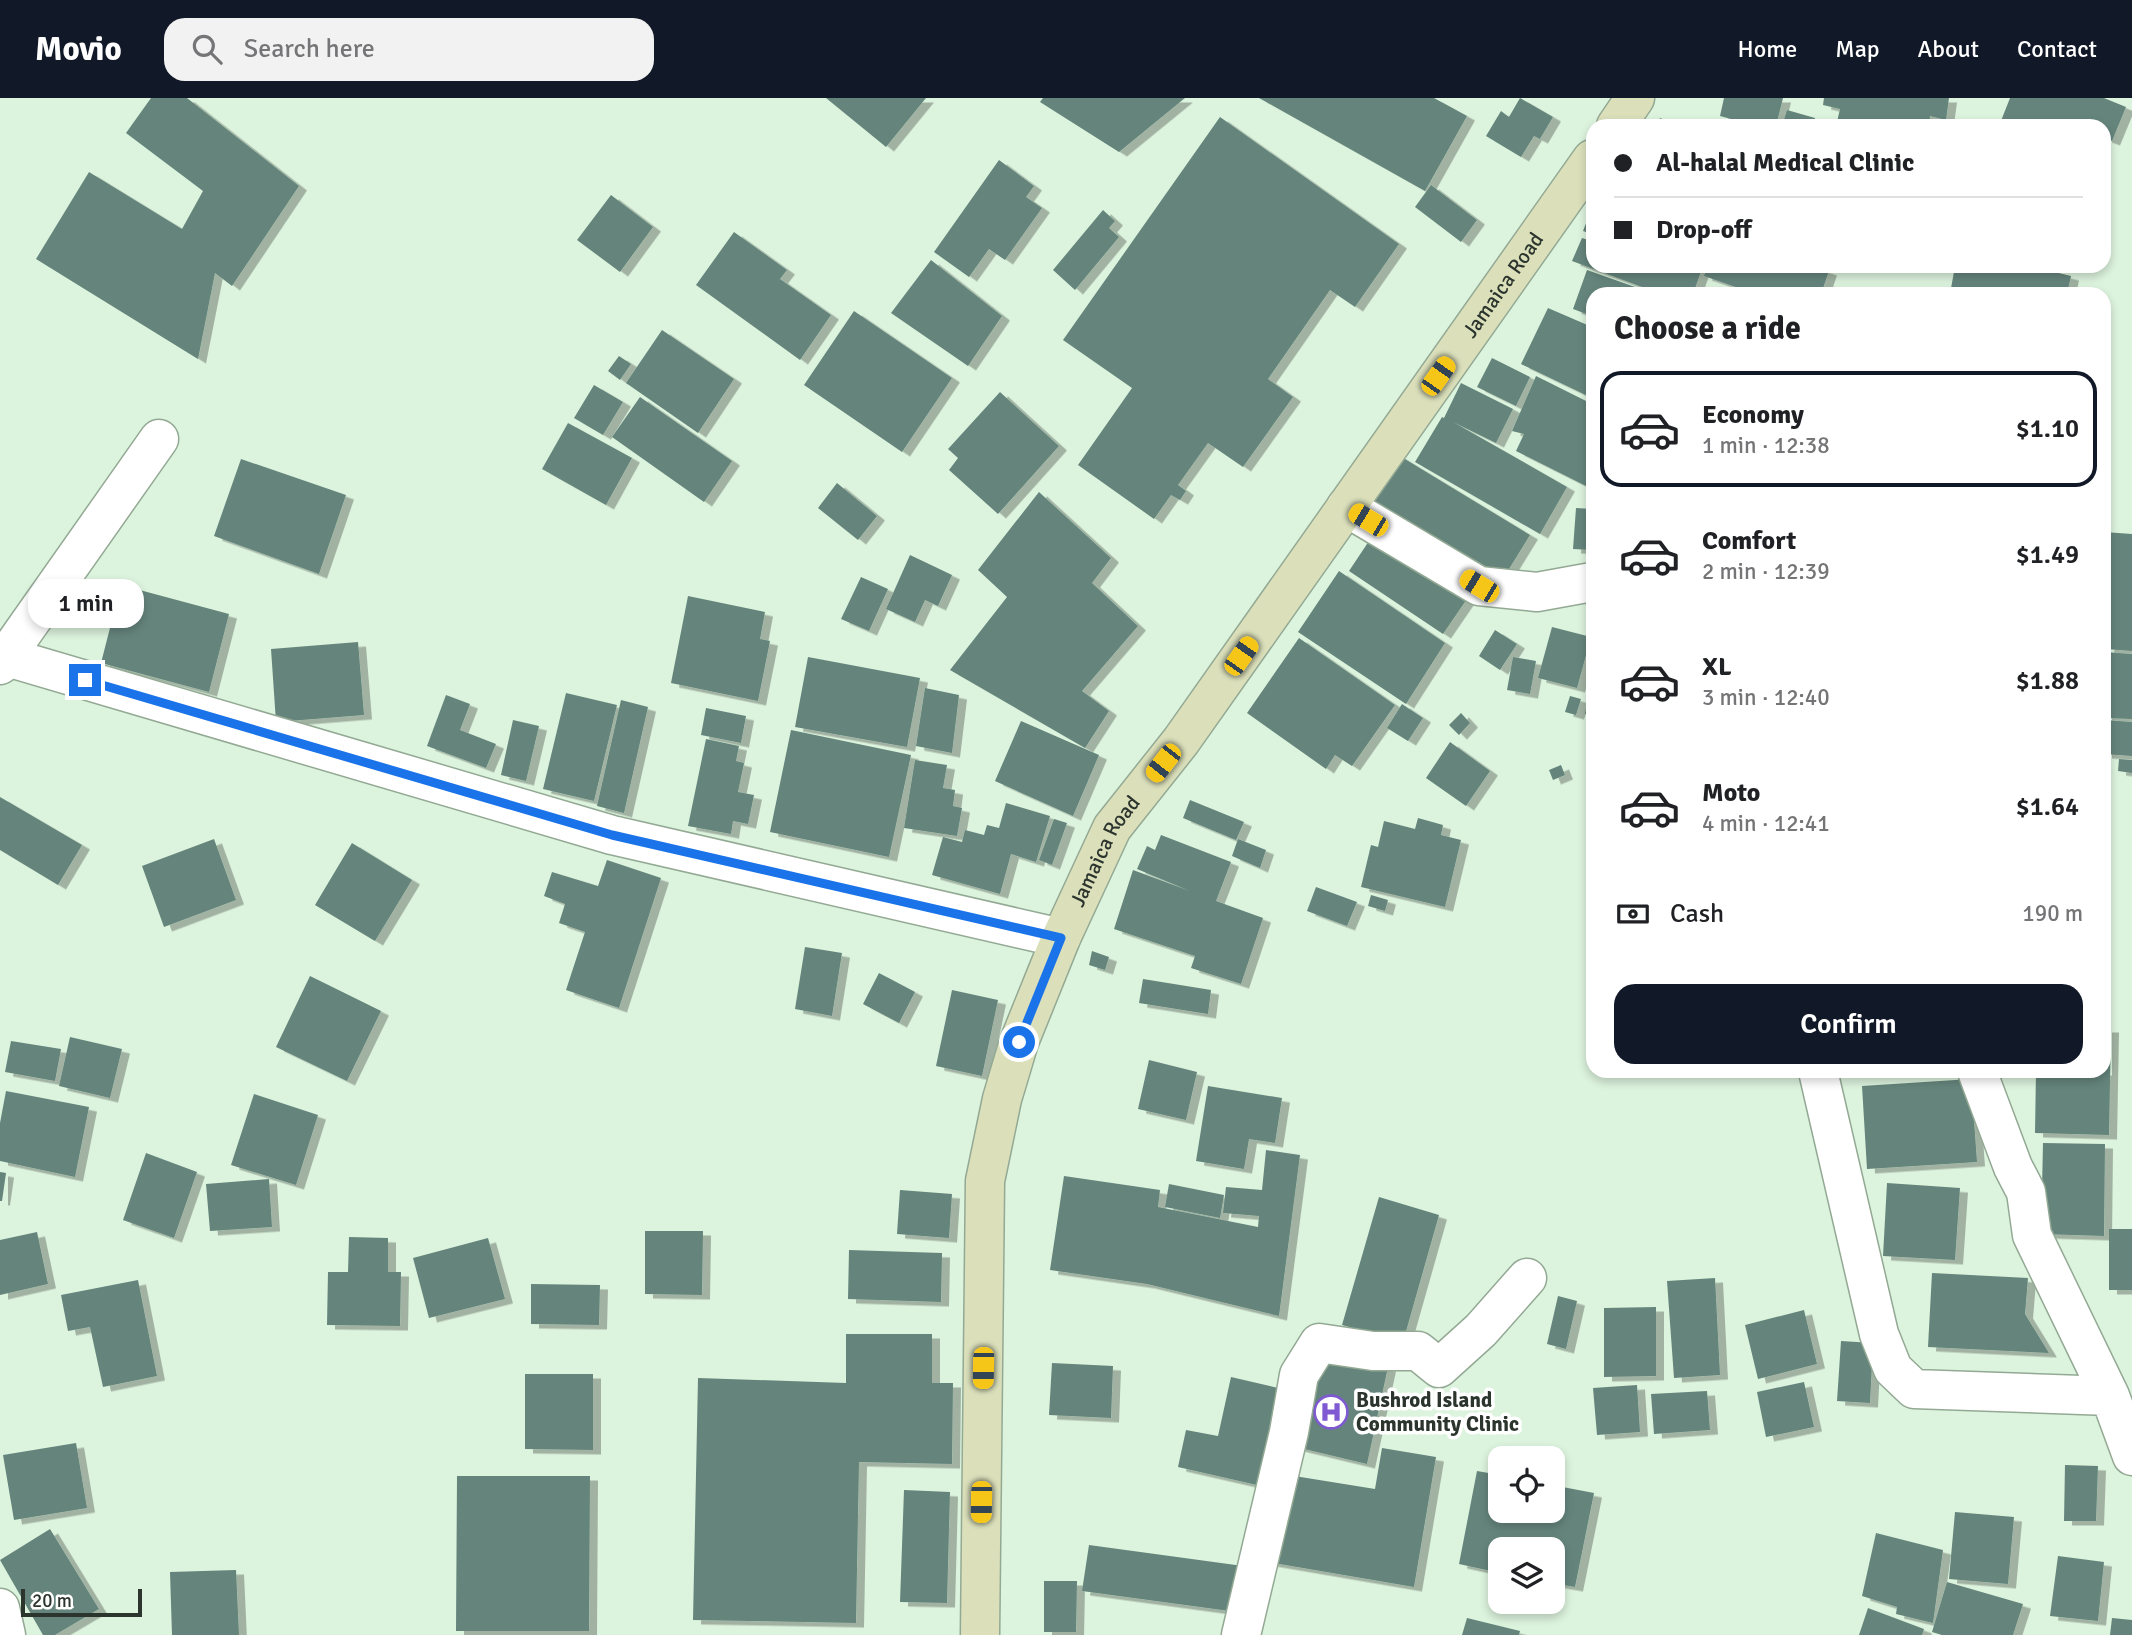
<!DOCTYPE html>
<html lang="en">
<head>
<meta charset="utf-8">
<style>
	body { margin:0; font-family:Signika,sans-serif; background:#f2f2f2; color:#202124; height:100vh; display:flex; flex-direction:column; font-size:26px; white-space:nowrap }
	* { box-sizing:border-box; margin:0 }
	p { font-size:23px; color:#757577 }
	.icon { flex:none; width:38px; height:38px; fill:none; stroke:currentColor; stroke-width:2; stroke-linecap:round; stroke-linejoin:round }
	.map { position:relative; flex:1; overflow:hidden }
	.details { position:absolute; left:1586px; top:189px; width:525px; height:791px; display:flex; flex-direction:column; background:#fff; border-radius:21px; box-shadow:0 4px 10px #0003 }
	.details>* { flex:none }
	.guide { position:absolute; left:1586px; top:21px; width:525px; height:154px; border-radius:21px; box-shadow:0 4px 10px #0003; display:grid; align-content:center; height:154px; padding:0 28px; background:#fff }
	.buttons { position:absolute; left:1488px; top:1348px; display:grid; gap:14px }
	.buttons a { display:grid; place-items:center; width:77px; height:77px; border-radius:14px; background:#fff; box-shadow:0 4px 10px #0003; font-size:35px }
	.scale { position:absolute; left:21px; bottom:18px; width:121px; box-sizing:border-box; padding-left:7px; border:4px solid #2c352d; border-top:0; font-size:19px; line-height:24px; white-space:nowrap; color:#2c352d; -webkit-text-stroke:5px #fff; paint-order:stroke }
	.end { position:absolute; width:32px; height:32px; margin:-16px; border:9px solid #1a73e8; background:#fff; box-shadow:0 0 0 4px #fff }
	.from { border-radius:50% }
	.bubble { position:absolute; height:49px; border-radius:21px; background:#fff; box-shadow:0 4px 10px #0003; font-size:23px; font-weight:600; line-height:49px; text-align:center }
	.car { position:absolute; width:21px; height:42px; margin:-21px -10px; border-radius:9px; box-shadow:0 0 5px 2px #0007; background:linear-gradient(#f5c518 24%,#345 0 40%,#f5c518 0 76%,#345 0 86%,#f5c518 0) }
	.guide b { display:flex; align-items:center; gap:24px; height:66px; font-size:26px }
	.guide b+b { border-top:2px solid #e0e0e0 }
	.guide i { width:18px; height:18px; background:#202124 }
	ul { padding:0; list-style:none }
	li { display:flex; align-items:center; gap:21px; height:116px; margin:0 14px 10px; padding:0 14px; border:4px solid transparent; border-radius:21px }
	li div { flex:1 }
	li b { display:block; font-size:26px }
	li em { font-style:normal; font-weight:600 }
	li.active { border-color:#111827 }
	li>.icon { width:63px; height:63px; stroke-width:1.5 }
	h2 { padding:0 28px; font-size:32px; line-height:84px }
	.pay { display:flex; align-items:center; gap:18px; height:77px; padding:0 28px; font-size:26px }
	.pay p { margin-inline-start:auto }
	.primary-button { display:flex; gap:14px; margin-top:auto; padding:14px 28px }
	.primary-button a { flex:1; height:80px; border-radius:21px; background:#111827; color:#fff; font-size:28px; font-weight:600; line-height:80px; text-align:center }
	header { display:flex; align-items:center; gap:42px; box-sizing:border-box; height:98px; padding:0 35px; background:#111827; color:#fff }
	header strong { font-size:33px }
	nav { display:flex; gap:38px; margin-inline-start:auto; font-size:24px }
	.search { width:490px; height:63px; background:#f2f2f2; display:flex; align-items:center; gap:18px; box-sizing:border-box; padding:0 24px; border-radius:21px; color:#757577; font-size:26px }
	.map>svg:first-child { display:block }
	.building { fill:#65857c; filter:url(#shadow) }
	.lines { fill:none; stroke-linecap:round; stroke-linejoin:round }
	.street-casing { stroke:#93a994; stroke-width:41 }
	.secondary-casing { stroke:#93a994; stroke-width:41 }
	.street { stroke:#fff; stroke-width:38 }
	.secondary { stroke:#dbe0bb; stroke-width:38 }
	.route { stroke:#1a73e8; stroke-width:9 }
	.labels { text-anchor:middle; stroke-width:7; stroke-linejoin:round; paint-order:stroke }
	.street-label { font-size:21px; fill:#2c352d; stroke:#fff }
	.poi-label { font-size:21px; font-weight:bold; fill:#2c352d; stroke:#fff; text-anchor:start }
</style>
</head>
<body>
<header>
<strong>Movio</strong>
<div class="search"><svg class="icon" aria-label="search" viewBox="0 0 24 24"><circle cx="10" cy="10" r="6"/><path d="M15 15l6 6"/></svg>Search here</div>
<nav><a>Home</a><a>Map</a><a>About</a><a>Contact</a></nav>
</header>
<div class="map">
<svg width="2132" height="1537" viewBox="0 0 2132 1537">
	<defs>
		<filter id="shadow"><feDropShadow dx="8" dy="4.5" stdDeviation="0" flood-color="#0004"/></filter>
	</defs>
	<rect width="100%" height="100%" fill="#dcf3dd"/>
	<path class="building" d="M151 0H187L299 88 232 188 215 175 198 261 36 161 89 74 182 131 203 93 126 35Z
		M826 0H926L886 49Z
		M1043 0H1185L1119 54 1040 4Z
		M1259 0H1434L1467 18 1425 93Z
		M1520 0 1553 19 1540 41 1534 38 1521 59 1486 38 1501 13 1509 19Z
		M1724 0H1783L1776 28H1758L1720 18Z
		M1824 0H1949L1946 22 1930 18 1929 28H1836L1840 11 1823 7Z
		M2010 0H2104L2126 9 2112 43 2104 40V28H1999Z
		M1787 12 1815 20 1813 28H1782Z
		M1220 19 1399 146 1355 209 1330 192 1268 281 1293 299 1243 369 1208 345 1178 387 1186 393 1180 402 1171 397 1154 421 1078 367 1132 290 1063 242Z
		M1660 20 1677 28H1657Z
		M999 62 1034 88 1026 99 1042 110 1005 162 989 151 969 179 934 154Z
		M1431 87 1477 122 1461 144 1415 109Z
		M611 97 653 129 620 174 577 142Z
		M1592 110V136L1583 133Z
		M1103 112 1115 123 1109 130 1119 139 1075 192 1053 172Z
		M734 134 787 172 780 181 831 217 800 262 696 187Z
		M1582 140 1592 143V168H1703L1693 196H1661L1572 163Z
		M931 162 1002 218 968 268 891 215Z
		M1707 168H1814L1829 173 1821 196H1756L1704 178Z
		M1955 168H2030L2071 178 2067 196H1950Z
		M1587 172 1655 196H1592V218L1573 211Z
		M1548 210 1592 229V300L1521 266Z
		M854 213 952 280 902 354 804 287Z
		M662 232 734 281 698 335 626 285Z
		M619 258 631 266 620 282 608 273Z
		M1492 260 1530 279 1516 308 1477 289Z
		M1536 278 1592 306V391L1516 353 1524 336 1512 333Z
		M1461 285 1513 311 1496 345 1453 324 1567 389 1540 436 1415 364 1442 319 1444 320Z
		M594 287 623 304 603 337 574 320Z
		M1000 294 1059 348 998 416 949 372 958 360 948 351Z
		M640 299 732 363 704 404 612 339Z
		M568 325 632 360 606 407 542 371Z
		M1395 355 1530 437 1501 484 1368 409Z
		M241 361 346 397 319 476 214 438Z
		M837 385 877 418 858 442 818 410Z
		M1039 394 1111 460 1092 485 1138 528 1082 593 1109 613 1085 650 950 572 1007 499 978 472Z
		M1576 410 1592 411V452L1573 451Z
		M1375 434 1469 498 1443 536 1349 473Z
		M2104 434 2132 436V553L2106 551 2107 544H2104Z
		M910 457 952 477 938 508 925 502 915 524 886 511Z
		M1339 473 1445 545 1406 606 1298 534Z
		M861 479 888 491 869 533 841 521Z
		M121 487 229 516 209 594 101 565Z
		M688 498 765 514 760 541 770 543 758 603 671 585Z
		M1552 529 1591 539 1577 590 1538 580Z
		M1495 532 1517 546 1500 572 1479 558Z
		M1299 540 1395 607 1352 668 1335 657 1326 671 1247 615Z
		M358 544 364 617 276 624 271 551Z
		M2104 554 2132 556V621L2104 620Z
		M808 559 920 580 907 649 795 629Z
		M1513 559 1536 563 1530 596 1507 592Z
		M1591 576H1592V617L1585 616Z
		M925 590 959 597 952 655 916 648Z
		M566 595 617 607 594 703 543 691Z
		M446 597 470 606 460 632 496 646 486 670 427 648Z
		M1570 598 1581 601 1576 617 1565 614Z
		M621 602 648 609 624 715 597 708Z
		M1402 606 1423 620 1408 643 1387 630Z
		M706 610 746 618 741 645 701 637Z
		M1461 615 1470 625 1459 637 1449 627Z
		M513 622 539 628 526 683 501 677Z
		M2104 622 2132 624V658L2104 656Z
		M1021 623 1099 657 1073 718 995 683Z
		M791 632 911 657 889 759 770 734Z
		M706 641 739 648 736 663 744 665 738 694 754 697 748 726 733 723 731 736 688 728Z
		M1450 644 1490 673 1466 708 1426 680Z
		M2119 661 2132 662V675L2118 673Z
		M915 662 947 667 943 690 955 692 953 708 962 710 957 738 904 730Z
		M1561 667 1565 677 1553 682 1549 672Z
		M0 699 82 747 58 787 0 752Z
		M1190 702 1244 724 1236 742 1183 720Z
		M1006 705 1050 718 1036 764 1011 756 1000 796 932 777 943 739 962 744 965 732 984 737 987 727 999 730Z
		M1418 720 1443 727 1441 737 1461 742 1445 809 1361 789 1371 747 1378 749 1384 723 1415 731Z
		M1054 721 1067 725 1052 767 1039 762Z
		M1161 737 1231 764 1216 803 1263 820 1241 886 1191 870 1195 858 1114 831 1133 772 1190 793 1137 771 1147 748 1155 752Z
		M214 741 236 802 164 829 142 768Z
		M1238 741 1266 752 1260 770 1232 758Z
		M352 745 412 782 375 843 315 807Z
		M607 762 661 780 619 910 566 892 585 834 559 825 565 806 544 798 552 774 598 788Z
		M1316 789 1357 804 1347 828 1307 813Z
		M1371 797 1388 802 1385 813 1368 808Z
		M805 849 842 855 832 918 795 911Z
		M1092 853 1109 859 1105 872 1089 867Z
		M879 875 915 894 899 925 863 906Z
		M310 878 381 913 347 983 276 949Z
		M1143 881 1211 892 1208 916 1139 905Z
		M952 892 998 902 982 978 936 968Z
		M2104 930H2111L2109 1037 2035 1035 2036 973H2104Z
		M70 939 122 951 110 1000 59 988Z
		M11 943 61 951 55 983 5 974Z
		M1149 962 1197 974 1186 1022 1138 1011Z
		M1971 981 1977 1064 1867 1071 1862 988Z
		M1208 988 1282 1000 1275 1045 1249 1041 1244 1071 1196 1063Z
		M6 993 89 1009 75 1079 0 1063V1025Z
		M254 996 318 1017 296 1087 231 1067Z
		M2043 1045 2105 1046 2104 1138 2041 1136Z
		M1266 1052 1300 1057 1279 1218 1147 1186 1050 1172 1064 1078 1160 1092 1158 1109 1258 1129 1259 1118 1223 1115 1226 1089 1262 1092Z
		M146 1055 197 1074 174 1140 123 1122Z
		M0 1074 6 1075 2 1103H0Z
		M269 1081 272 1129 210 1133 206 1086Z
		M1887 1085 1960 1090 1955 1162 1883 1158Z
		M1169 1086 1224 1097 1220 1120 1165 1109Z
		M900 1092 952 1096 949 1140 897 1136Z
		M1379 1099 1439 1117 1403 1244 1342 1227Z
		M2109 1131H2132V1192H2109Z
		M645 1133H703L702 1197 645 1196Z
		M37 1134 48 1186 0 1197V1142Z
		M349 1139 388 1140V1174H401L400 1228 327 1227 328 1174H348Z
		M488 1140 505 1201 429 1220 413 1160Z
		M849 1152 942 1155 941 1204 848 1201Z
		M1932 1175 2028 1180 2025 1216 2049 1255 1928 1249Z
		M1715 1180 1720 1277 1674 1280 1667 1183Z
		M138 1182 157 1278 103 1289 90 1229 68 1233 61 1197Z
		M531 1186 600 1187 599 1227 531 1226Z
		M1558 1198 1577 1203 1566 1251 1547 1246Z
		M1656 1209V1278L1604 1279V1210Z
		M1804 1212 1817 1266 1758 1281 1745 1227Z
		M846 1236H932V1285H953L952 1366 859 1364 856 1525 693 1522 698 1280 846 1285Z
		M1841 1243 1873 1245 1870 1305 1837 1303Z
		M1318 1253 1388 1269 1367 1366 1296 1349Z
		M1052 1265 1113 1268 1111 1320 1049 1317Z
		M525 1276H593V1352L525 1351Z
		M1231 1279 1278 1290 1257 1387 1178 1369 1186 1332 1218 1338Z
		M1804 1284 1814 1329 1766 1339 1757 1294Z
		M1637 1287 1640 1334 1597 1337 1593 1290Z
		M1707 1293 1710 1332 1654 1336 1651 1296Z
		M76 1345 87 1410 14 1422 3 1357Z
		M1382 1350 1436 1359 1414 1489 1268 1464 1282 1376 1375 1391Z
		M2065 1367 2098 1368 2096 1423H2064Z
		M1477 1373 1500 1377V1412H1552V1387L1594 1395 1575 1489 1552 1485V1451H1500V1475L1459 1466Z
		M457 1378H590L589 1533H456Z
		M904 1392 950 1394 947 1505 900 1504Z
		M1955 1414 2014 1419 2008 1486 1949 1481Z
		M50 1431 99 1511 55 1537H43L0 1462Z
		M1876 1435 1943 1452 1933 1525 1896 1516 1897 1509 1862 1498Z
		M1089 1447 1243 1468 1237 1514 1082 1493Z
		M2058 1458 2104 1464 2098 1523 2050 1518Z
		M236 1472 239 1537H172L170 1474Z
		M1044 1483H1077L1076 1534H1044Z
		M1947 1484 2023 1506 2013 1537H1942L1932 1534Z
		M1868 1510 1924 1531 1922 1537H1859Z
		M1467 1520 1520 1533 1519 1537H1462Z
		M2112 1520 2132 1522V1537H2110Z"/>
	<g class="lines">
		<defs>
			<path id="street" d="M1346 409 1479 488 1537 494 1592 484
				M0 557 612 737 1061 840
				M0 567 159 341
				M1818 973 1879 1236 1893 1271 1914 1291 2110 1298
				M1977 973 2013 1069 2026 1094 2032 1137 2110 1298 2132 1358
				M0 1510 6 1537
				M1241 1537 1289 1334 1299 1277 1319 1245 1373 1253H1418L1439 1270 1481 1232 1527 1180"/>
			<g id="secondary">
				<path d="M1616 28 1635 0"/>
				<path id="s1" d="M980 1537 985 1083 1002 1001 1019 944 1061 840 1112 730 1181 643 1592 61"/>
			</g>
		</defs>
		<use href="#street" class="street-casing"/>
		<use href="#secondary" class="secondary-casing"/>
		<use href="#street" class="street"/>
		<use href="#secondary" class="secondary"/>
	</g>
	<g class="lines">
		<path class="route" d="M85 582 612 737 1061 840 1019 944"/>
	</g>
	<defs>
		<symbol id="hospital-ring" viewBox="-11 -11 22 22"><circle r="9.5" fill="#fff" stroke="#7e59d2" stroke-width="1.5"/><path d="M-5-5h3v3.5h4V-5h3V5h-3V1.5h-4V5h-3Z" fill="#7e59d2"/></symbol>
	</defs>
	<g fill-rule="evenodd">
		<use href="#hospital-ring" x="1312" y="1295" width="38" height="38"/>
	</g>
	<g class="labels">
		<g class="street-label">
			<text dy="7" stroke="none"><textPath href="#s1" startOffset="1500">Jamaica Road</textPath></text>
			<text dy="7" stroke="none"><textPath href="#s1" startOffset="807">Jamaica Road</textPath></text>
		</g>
		<g class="poi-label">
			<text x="1356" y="1309">Bushrod Island<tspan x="1356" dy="24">Community Clinic</tspan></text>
		</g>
	</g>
</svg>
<div class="buttons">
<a><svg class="icon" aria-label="locate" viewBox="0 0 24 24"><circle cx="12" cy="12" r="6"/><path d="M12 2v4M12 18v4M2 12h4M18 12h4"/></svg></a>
<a><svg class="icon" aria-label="layers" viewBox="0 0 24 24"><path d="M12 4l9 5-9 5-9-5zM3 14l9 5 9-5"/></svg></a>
</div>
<div class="scale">20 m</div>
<i class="end from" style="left:1019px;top:944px"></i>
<i class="end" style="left:85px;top:582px"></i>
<div class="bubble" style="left:28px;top:481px;width:116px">1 min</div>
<i class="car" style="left:1438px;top:278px;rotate:35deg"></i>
<i class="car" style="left:1368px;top:422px;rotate:301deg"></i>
<i class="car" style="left:1479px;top:488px;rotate:301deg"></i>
<i class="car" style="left:1241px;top:558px;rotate:35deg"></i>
<i class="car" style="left:1163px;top:665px;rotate:218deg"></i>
<i class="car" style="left:983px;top:1270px;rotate:181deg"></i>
<i class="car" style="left:981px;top:1404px;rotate:181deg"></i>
<div class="guide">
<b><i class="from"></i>Al-halal Medical Clinic</b>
<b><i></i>Drop-off</b>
</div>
<section class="details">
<h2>Choose a ride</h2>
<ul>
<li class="active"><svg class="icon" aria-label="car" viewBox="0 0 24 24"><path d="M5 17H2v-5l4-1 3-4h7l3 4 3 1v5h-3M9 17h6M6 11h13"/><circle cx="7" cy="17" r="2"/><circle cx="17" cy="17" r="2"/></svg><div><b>Economy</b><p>1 min · 12:38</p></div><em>$1.10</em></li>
<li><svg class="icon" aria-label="car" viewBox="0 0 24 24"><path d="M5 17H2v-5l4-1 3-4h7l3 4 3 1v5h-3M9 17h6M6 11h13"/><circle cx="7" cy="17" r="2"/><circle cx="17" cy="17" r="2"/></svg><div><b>Comfort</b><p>2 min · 12:39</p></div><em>$1.49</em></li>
<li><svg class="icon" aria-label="car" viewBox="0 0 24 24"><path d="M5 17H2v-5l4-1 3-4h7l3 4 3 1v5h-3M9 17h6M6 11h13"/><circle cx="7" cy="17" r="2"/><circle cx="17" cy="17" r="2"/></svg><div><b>XL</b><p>3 min · 12:40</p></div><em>$1.88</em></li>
<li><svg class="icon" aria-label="car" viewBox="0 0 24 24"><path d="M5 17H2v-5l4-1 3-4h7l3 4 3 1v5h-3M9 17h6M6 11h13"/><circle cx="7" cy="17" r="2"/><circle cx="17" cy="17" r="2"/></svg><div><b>Moto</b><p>4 min · 12:41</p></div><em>$1.64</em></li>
</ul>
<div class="pay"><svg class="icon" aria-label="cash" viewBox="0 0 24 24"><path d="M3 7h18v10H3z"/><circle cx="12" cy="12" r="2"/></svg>Cash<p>190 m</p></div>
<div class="primary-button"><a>Confirm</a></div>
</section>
</div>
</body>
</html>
